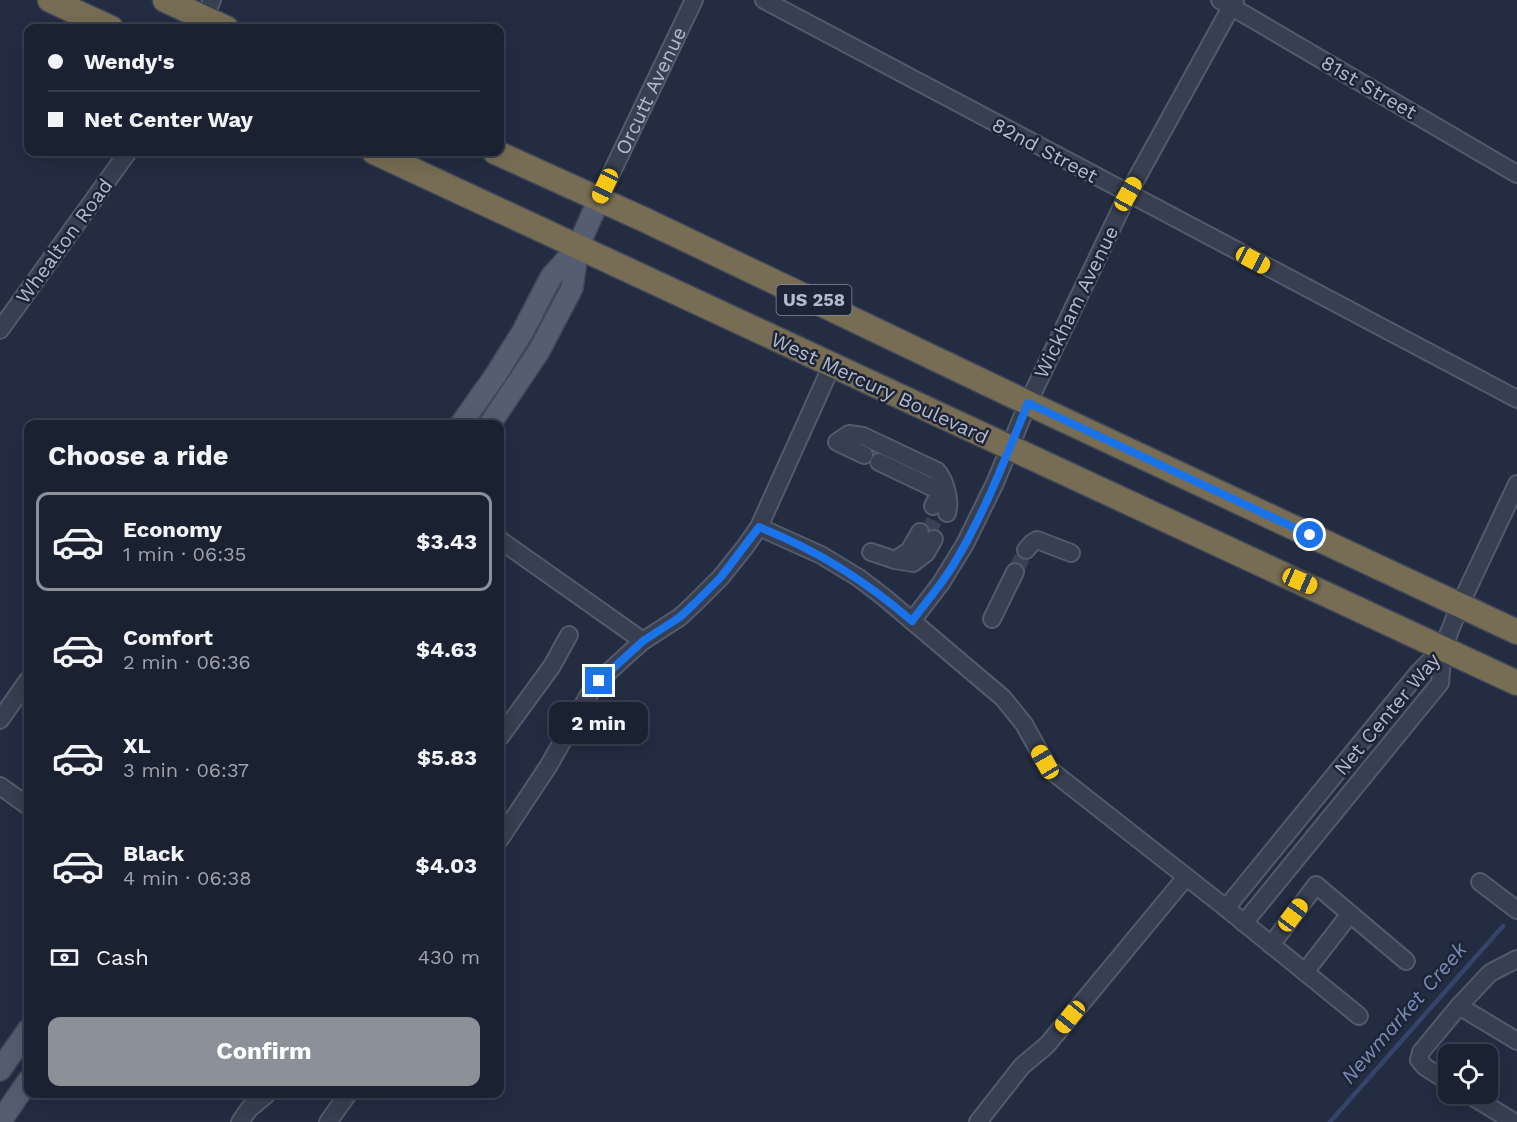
<!DOCTYPE html>
<html lang="en">
<head>
<meta charset="utf-8">
<style>
	body { margin:0; font-family:"Work Sans",sans-serif; background:#232939; color:#f1f3f6; height:100vh; display:flex; flex-direction:column; font-size:22px; white-space:nowrap }
	* { box-sizing:border-box; margin:0 }
	p { font-size:20px; color:#9fa3ab }
	.icon { flex:none; width:33px; height:33px; fill:none; stroke:currentColor; stroke-width:2; stroke-linecap:round; stroke-linejoin:round }
	.map { position:relative; flex:1; overflow:hidden }
	.drawer { position:absolute; left:24px; top:420px; width:480px; height:678px; display:flex; flex-direction:column; background:#1a2131; border-radius:12px; box-shadow:0 6px 24px #0002,0 0 0 2px #383e4d }
	.drawer>* { flex:none }
	.top-card { position:absolute; left:24px; top:24px; width:480px; height:132px; border-radius:12px; box-shadow:0 6px 24px #0002,0 0 0 2px #383e4d; display:grid; align-content:center; height:132px; padding:0 24px; background:#1a2131 }
	.buttons { position:absolute; left:1438px; top:1044px; display:grid; gap:12px }
	.buttons a { display:grid; place-items:center; width:60px; height:60px; border-radius:12px; background:#1a2131; box-shadow:0 6px 24px #0002,0 0 0 2px #383e4d; font-size:30px }
	.end { position:absolute; width:27px; height:27px; margin:-14px; border:8px solid #1a73e8; background:#fff; box-shadow:0 0 0 3px #fff }
	.from { border-radius:50% }
	.bubble { position:absolute; height:42px; border-radius:12px; background:#1a2131; box-shadow:0 6px 24px #0002,0 0 0 2px #383e4d; font-size:20px; font-weight:700; line-height:42px; text-align:center }
	.car { position:absolute; width:18px; height:36px; margin:-18px -9px; border-radius:8px; box-shadow:0 0 4px 2px #0007; background:linear-gradient(#f5c518 24%,#345 0 40%,#f5c518 0 76%,#345 0 86%,#f5c518 0) }
	.top-card b { display:flex; align-items:center; gap:21px; height:57px; font-size:22px }
	.top-card b+b { border-top:2px solid #383e4d }
	.top-card i { width:15px; height:15px; background:#f1f3f6 }
	ul { padding:0; list-style:none }
	li { display:flex; align-items:center; gap:18px; height:99px; margin:0 12px 9px; padding:0 12px; border:3px solid transparent; border-radius:12px }
	li div { flex:1 }
	li b { display:block; font-size:22px }
	li em { font-style:normal; font-weight:700 }
	li.on { border-color:#8c9099 }
	li>.icon { width:54px; height:54px; stroke-width:1.5 }
	h2 { padding:0 24px; font-size:27px; line-height:72px }
	.pay { display:flex; align-items:center; gap:15px; height:66px; padding:0 24px; font-size:22px }
	.pay p { margin-inline-start:auto }
	.button { display:flex; gap:12px; margin-top:auto; padding:12px 24px }
	.button a { flex:1; height:69px; border-radius:12px; background:#8c9099; color:#fff; font-size:24px; font-weight:700; line-height:69px; text-align:center }
	.map>svg:first-child { display:block }
	.lines { fill:none; stroke-linecap:round; stroke-linejoin:round }
	.stream { stroke:#354569; stroke-width:4.5 }
	.minor-tunnel { stroke:#394156; stroke-width:16; stroke-dasharray:16 8; stroke-linecap:butt }
	.minor-casing { stroke:#525a6b; stroke-width:20 }
	.major-casing { stroke:#41485a; stroke-width:24 }
	.highway-casing { stroke:#3f4758; stroke-width:27 }
	.minor { stroke:#373f50; stroke-width:16 }
	.major { stroke:#555d71; stroke-width:21 }
	.highway { stroke:#776d54; stroke-width:24 }
	.route { stroke:#1a73e8; stroke-width:8 }
	.labels { text-anchor:middle; stroke-width:5; stroke-linejoin:round; paint-order:stroke }
	.shield { fill:#1c2436; stroke:#868d9e; stroke-width:1.5 }
	.shield-label { font-size:18px; font-weight:bold; fill:#b4bacb }
	.street-label { font-size:20px; fill:#b4bacb; stroke:#1c2436 }
	.water-label { font-size:21px; font-style:italic; fill:#798cb5; stroke:#1c2436 }
</style>
</head>
<body>
<div class="map">
<svg width="1517" height="1122" viewBox="0 0 1517 1122">
	<rect width="100%" height="100%" fill="#232c41"/>
	<g class="lines">
		<path class="stream" d="M1330 1122 1503 926"/>
		<path class="minor-tunnel" d="M927 535 940 509
			M1015 572 1026 550"/>
		<defs>
			<g id="minor">
				<path d="M764 0 1517 399"/>
				<path d="M1220 0 1517 174"/>
				<path d="M200 26 212 0"/>
				<path id="s1" d="M599 199 694 0"/>
				<path d="M0 330 128 152"/>
				<path d="M864 455 837 442 849 434 863 436 937 471C945 480 951 501 947 513"/>
				<path d="M879 462 946 494"/>
				<path d="M933 506 935 502 946 494"/>
				<path d="M759 527 821 555 859 578 885 598 1003 698 1024 724 1049 769 1226 908 1359 1016"/>
				<path d="M500 540 643 641"/>
				<path d="M1026 550 1032 543 1037 540 1071 553"/>
				<path d="M871 552 895 560 913 563 926 553 934 539"/>
				<path d="M895 560 909 551 920 532"/>
				<path d="M992 619 1015 572"/>
				<path d="M912 621 941 583 965 544 995 483 1028 403 1128 194 1235 0"/>
				<path d="M0 720 28 680"/>
				<path d="M500 737 552 666 569 635"/>
				<path d="M0 786 28 806"/>
				<path d="M500 839 549 765 591 691 599 681 627 655 643 641 680 617 694 604 721 577 745 547 759 527 832 365"/>
				<path d="M1480 882 1517 910"/>
				<path d="M1226 908 1418 673 1443 648"/>
				<path d="M1244 923 1440 683 1443 648 1460 605 1517 484"/>
				<path d="M1271 945 1316 885 1406 961"/>
				<path d="M1305 972 1350 914"/>
				<path d="M1459 1006 1490 973 1517 959"/>
				<path d="M1449 1082 1425 1067 1419 1060 1421 1052 1459 1006 1517 1041"/>
				<path d="M1468 1094 1514 1122"/>
				<path d="M240 1122 249 1109 267 1094"/>
				<path d="M328 1122 348 1094"/>
				<path d="M978 1122 1022 1066 1047 1045 1186 877"/>
			</g>
			<path id="major" d="M461 424 495 376 522 333 551 277 578 247
				M490 424 539 351 572 288 578 247 599 199
				M0 1070 28 1030
				M0 1122 28 1081"/>
			<path id="highway" d="M50 0 111 28
				M165 0 226 28
				M374 152 1517 683
				M495 152 645 220 1051 414 1517 632"/>
		</defs>
		<use href="#minor" class="minor-casing"/>
		<use href="#major" class="major-casing"/>
		<use href="#highway" class="highway-casing"/>
		<use href="#minor" class="minor"/>
		<use href="#major" class="major"/>
		<use href="#highway" class="highway"/>
	</g>
	<g class="lines">
		<path class="route" d="M599 681 643 641 680 617 694 604 721 577 759 527C817 550 865 580 912 621 926 602 943 583 955 562 985 512 1006 457 1028 403L1310 535"/>
	</g>
	<g class="labels">
		<rect class="shield" x="776.5" y="285" width="75" height="30" rx="4.5"/>
		<g class="shield-label">
			<text x="814" y="306">US 258</text>
		</g>
		<g class="street-label">
			<text transform="translate(1369 87) rotate(30)" y="7">81st Street</text>
			<text dy="7" stroke="none"><textPath href="#s1" startOffset="120">Orcutt Avenue</textPath></text>
			<text transform="translate(1045 150) rotate(28)" y="7">82nd Street</text>
			<text transform="translate(64 241) rotate(-54)" y="7">Whealton Road</text>
			<text transform="translate(1076 302) rotate(-64)" y="7">Wickham Avenue</text>
			<text transform="translate(880 388) rotate(25)" y="7">West Mercury Boulevard</text>
			<text transform="translate(1387 714) rotate(-50)" y="7">Net Center Way</text>
		</g>
		<g class="water-label">
			<text transform="translate(1404 1013) rotate(-49)" y="7">Newmarket Creek</text>
		</g>
	</g>
</svg>
<div class="buttons">
<a><svg class="icon" aria-label="locate" viewBox="0 0 24 24"><circle cx="12" cy="12" r="6"/><path d="M12 2v4M12 18v4M2 12h4M18 12h4"/></svg></a>
</div>
<i class="end from" style="left:1310px;top:535px"></i>
<i class="end" style="left:599px;top:681px"></i>
<div class="bubble" style="left:549px;top:702px;width:99px">2 min</div>
<i class="car" style="left:605px;top:186px;rotate:205deg"></i>
<i class="car" style="left:1128px;top:194px;rotate:29deg"></i>
<i class="car" style="left:1253px;top:260px;rotate:118deg"></i>
<i class="car" style="left:1300px;top:581px;rotate:114deg"></i>
<i class="car" style="left:1045px;top:762px;rotate:330deg"></i>
<i class="car" style="left:1293px;top:915px;rotate:37deg"></i>
<i class="car" style="left:1070px;top:1017px;rotate:219deg"></i>
<div class="top-card">
<b><i class="from"></i>Wendy's</b>
<b><i></i>Net Center Way</b>
</div>
<section class="drawer">
<h2>Choose a ride</h2>
<ul>
<li class="on"><svg class="icon" aria-label="car" viewBox="0 0 24 24"><path d="M5 17H2v-5l4-1 3-4h7l3 4 3 1v5h-3M9 17h6M6 11h13"/><circle cx="7" cy="17" r="2"/><circle cx="17" cy="17" r="2"/></svg><div><b>Economy</b><p>1 min · 06:35</p></div><em>$3.43</em></li>
<li><svg class="icon" aria-label="car" viewBox="0 0 24 24"><path d="M5 17H2v-5l4-1 3-4h7l3 4 3 1v5h-3M9 17h6M6 11h13"/><circle cx="7" cy="17" r="2"/><circle cx="17" cy="17" r="2"/></svg><div><b>Comfort</b><p>2 min · 06:36</p></div><em>$4.63</em></li>
<li><svg class="icon" aria-label="car" viewBox="0 0 24 24"><path d="M5 17H2v-5l4-1 3-4h7l3 4 3 1v5h-3M9 17h6M6 11h13"/><circle cx="7" cy="17" r="2"/><circle cx="17" cy="17" r="2"/></svg><div><b>XL</b><p>3 min · 06:37</p></div><em>$5.83</em></li>
<li><svg class="icon" aria-label="car" viewBox="0 0 24 24"><path d="M5 17H2v-5l4-1 3-4h7l3 4 3 1v5h-3M9 17h6M6 11h13"/><circle cx="7" cy="17" r="2"/><circle cx="17" cy="17" r="2"/></svg><div><b>Black</b><p>4 min · 06:38</p></div><em>$4.03</em></li>
</ul>
<div class="pay"><svg class="icon" aria-label="cash" viewBox="0 0 24 24"><path d="M3 7h18v10H3z"/><circle cx="12" cy="12" r="2"/></svg>Cash<p>430 m</p></div>
<div class="button"><a>Confirm</a></div>
</section>
</div>
</body>
</html>
